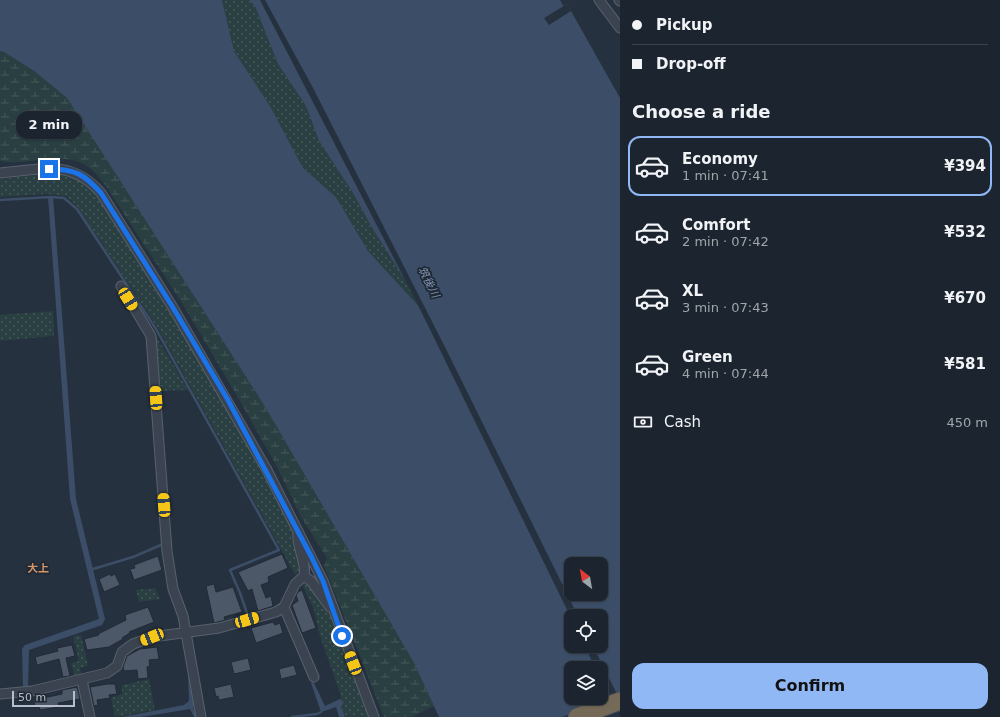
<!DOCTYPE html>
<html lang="en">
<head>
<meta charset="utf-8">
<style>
	body { margin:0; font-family:"DejaVu Sans","Noto Sans JP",sans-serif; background:#252d37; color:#f1f3f6; height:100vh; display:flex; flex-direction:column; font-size:15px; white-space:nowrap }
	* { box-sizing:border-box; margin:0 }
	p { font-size:13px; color:#a0a5aa }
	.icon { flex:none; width:22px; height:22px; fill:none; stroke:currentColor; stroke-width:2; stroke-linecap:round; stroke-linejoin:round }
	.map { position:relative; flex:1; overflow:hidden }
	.drawer { display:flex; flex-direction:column; background:#1c252f; width:380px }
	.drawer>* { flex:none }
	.top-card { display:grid; align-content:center; height:88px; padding:0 12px; background:#1c252f }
	.needle { width:26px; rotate:329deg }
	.buttons { position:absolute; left:564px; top:557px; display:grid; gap:8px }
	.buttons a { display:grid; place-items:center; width:44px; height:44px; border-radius:8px; background:#1c252f; box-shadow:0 1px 3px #0004,0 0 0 1px #3a424b; font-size:20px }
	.scale { position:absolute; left:12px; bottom:10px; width:63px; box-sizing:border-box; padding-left:4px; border:2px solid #b6beca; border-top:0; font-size:11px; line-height:14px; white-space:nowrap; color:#b6beca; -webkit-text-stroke:3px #1f2834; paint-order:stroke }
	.end { position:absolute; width:18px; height:18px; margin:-9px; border:5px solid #1a73e8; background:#fff; box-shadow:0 0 0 2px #fff }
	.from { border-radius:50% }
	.bubble { position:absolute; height:28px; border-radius:12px; background:#1c252f; box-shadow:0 1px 3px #0004,0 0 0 1px #3a424b; font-size:13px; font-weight:700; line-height:28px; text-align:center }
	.car { position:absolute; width:12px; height:24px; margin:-12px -6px; border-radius:5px; box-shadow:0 0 3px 1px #0007; background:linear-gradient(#f5c518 24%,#345 0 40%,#f5c518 0 76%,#345 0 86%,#f5c518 0) }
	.top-card b { display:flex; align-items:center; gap:14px; height:38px; font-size:15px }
	.top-card b+b { border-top:1px solid #3a424b }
	.top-card i { width:10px; height:10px; background:#f1f3f6 }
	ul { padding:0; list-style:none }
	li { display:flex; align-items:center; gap:12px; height:60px; margin:0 8px 6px; padding:0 4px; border:2px solid transparent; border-radius:12px }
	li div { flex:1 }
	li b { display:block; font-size:15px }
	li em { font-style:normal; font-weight:700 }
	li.active { border-color:#90b8f5 }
	li>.icon { width:36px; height:36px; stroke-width:1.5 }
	h2 { padding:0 12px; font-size:18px; line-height:48px }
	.pay { display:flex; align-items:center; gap:10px; height:44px; padding:0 12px; font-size:15px }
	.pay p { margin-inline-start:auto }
	.action { display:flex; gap:8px; margin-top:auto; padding:8px 12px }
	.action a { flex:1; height:46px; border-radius:12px; background:#90b8f5; color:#111; font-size:16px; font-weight:700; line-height:46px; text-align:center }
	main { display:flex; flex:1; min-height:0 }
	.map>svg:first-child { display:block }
	.green { fill:url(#green-dots) }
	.wetland { fill:url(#wetland-marsh) }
	.water { fill:#3c4e67; fill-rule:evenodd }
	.pier { fill:#26313f }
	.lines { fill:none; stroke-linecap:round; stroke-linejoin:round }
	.stream { stroke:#3c4e67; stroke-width:2.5 }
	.building { fill:#4c5868; stroke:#212a36 }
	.minor-casing { stroke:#58616d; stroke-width:11 }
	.motorway-casing { stroke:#454e5a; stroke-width:19 }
	.minor { stroke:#3a434f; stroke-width:9 }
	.motorway { stroke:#756957; stroke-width:17 }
	.route { stroke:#1a73e8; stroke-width:5 }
	.labels { text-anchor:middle; stroke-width:3.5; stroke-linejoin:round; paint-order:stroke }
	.water-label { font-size:11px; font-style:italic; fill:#7f94b0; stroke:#1f2834 }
	.neighbourhood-label { font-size:11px; font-weight:bold; fill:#d29669; stroke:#1f2834 }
</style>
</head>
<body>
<main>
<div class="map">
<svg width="620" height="717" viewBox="0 0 620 717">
	<defs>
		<pattern id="green-dots" width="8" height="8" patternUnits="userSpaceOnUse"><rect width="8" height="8" fill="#293f41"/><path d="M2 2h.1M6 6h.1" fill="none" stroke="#46595b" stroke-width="1.8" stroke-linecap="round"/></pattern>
		<pattern id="wetland-marsh" width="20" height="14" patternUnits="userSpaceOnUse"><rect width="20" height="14" fill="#293f41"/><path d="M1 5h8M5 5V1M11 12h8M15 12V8" fill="none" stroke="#46595b"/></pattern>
	</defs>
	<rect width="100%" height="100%" fill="#26313f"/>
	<path class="green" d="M222 0H249L255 6 278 64 306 106 319 141 353 193 371 226 429 317 368 251 336 197 303 168 270 106 234 51Z
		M54 173 77 176 96 194 171 310 265 474 292 527 294 547 301 566 296 576 157 327 77 206 66 196 47 194 0 197V179Z
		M53 311 54 336 0 341V315Z
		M154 332 188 390 158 391Z
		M309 583 321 603 330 610 370 717H345L341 707 344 702 340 699 341 696 320 636 314 610 302 584Z
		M155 588 160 599 139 602 136 590Z
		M81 635 88 666 80 668 82 675 75 677 71 663 79 661 73 636Z
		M149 679 155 710 115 717 111 698 122 694V685Z"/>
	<path class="wetland" d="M0 51 4 52 34 71 67 98 264 405 414 663 434 706 412 717H384L324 566 327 558 301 517 276 465 236 394 182 303 106 186C101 180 97 174 91 169 66 148 28 167 0 161Z"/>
	<path class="water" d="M0 0H222L234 51 270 106 303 168 336 197 368 251 427 315 371 226 353 193 319 141 306 106 278 64 255 6 249 0H560L563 6 567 4 620 98V717H439L414 663 264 405 67 98 34 71 4 52 0 51ZM571 564H601V594H571ZM571 616H601V646H571ZM571 668H601V698H571Z
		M48 196H53L76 499 105 619 102 625 29 650 28 686 23 687 22 649 25 645 99 619 70 499Z
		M188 670 195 703 193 708 197 717H194L190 709 141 717H122L184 705 189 701Z
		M313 681 325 706 340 699 344 702 341 707 345 717H339L336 707 321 712 311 683Z"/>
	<path class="pier" d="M260 0H265L312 86 445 347 578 616H571V618L415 299Z
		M567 4 571 11 549 25 544 18Z
		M585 646H593L618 696 620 695V717H562L610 699 601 680V668H595Z"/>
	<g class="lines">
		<path class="stream" d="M0 200 51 197 64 198 77 209 156 329 279 550 230 570 240 593 248 616
			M93 569 133 557 161 545
			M292 717 317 714 321 712"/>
	</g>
	<path class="building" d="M282 554 288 568 268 577 269 582 261 585 266 598 271 596 273 606 258 611 252 589 248 591 238 572Z
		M158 556 162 570 134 580 130 569 135 568 134 565Z
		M110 574 111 576 115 574 120 585 104 592 99 579Z
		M214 584 216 592 233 587 242 612 224 617 225 620 214 623 206 586Z
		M302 590 316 628 302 633 292 605 298 601 296 595 298 592Z
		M148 607 154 622 129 632 130 633 122 638 123 639 109 647 87 650 84 639 99 635 98 634 126 620 125 615Z
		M273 622 275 625 280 623 283 633 256 643 251 628Z
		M72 645 75 656 66 658 70 676 63 677 59 659 37 665 35 657 58 651 57 648Z
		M157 647 159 659 149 660 150 666 147 667 148 678 138 679 137 670 124 671 123 667 127 656 140 649Z
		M248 658 251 670 234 674 231 662Z
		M294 665 297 675 281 679 279 669Z
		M107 684H115L117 694 109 695 110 698 97 700 98 705 94 706 90 687Z
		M231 684 234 697 219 700 218 696 216 697 214 688Z
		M77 687 80 699 58 703 59 707 40 710 39 707 35 708 34 700 62 694V690Z"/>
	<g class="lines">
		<defs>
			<path id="minor" d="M599 0 620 28
				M619 0 620 1
				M0 173C41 170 71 158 101 193L172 306 267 470 323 581 374 717
				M121 286 151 336 167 551 173 589 183 616 201 717
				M304 576 311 581 330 607
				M284 607 314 677
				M82 680 90 717
				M0 694 32 691 107 673 117 666 122 652 133 644 152 637 219 628 276 612 284 607 295 584 304 576C307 561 296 549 298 531"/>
			<path id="motorway" d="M577 717 620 701"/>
		</defs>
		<use href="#minor" class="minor-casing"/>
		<use href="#motorway" class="motorway-casing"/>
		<use href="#minor" class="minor"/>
		<use href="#motorway" class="motorway"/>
	</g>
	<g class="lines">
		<path class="route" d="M49 169C75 169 84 174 101 193L172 306 228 400 311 556 323 581 342 636"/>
	</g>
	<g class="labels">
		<g class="water-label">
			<text transform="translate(429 282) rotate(63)" y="4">筑後川</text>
		</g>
		<g class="neighbourhood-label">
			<text x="38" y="572">大上</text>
		</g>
	</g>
</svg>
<div class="buttons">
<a><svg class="needle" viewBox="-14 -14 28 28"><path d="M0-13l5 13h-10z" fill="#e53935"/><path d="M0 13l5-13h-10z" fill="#a0a5aa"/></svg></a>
<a><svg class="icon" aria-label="locate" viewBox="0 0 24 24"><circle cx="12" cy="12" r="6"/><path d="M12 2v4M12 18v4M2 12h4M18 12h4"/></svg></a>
<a><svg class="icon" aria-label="layers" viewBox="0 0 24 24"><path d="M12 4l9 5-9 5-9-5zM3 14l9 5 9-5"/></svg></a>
</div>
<div class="scale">50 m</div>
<i class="end from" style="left:342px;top:636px"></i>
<i class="end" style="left:49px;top:169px"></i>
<div class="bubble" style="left:16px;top:111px;width:66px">2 min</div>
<i class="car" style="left:128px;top:299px;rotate:148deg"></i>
<i class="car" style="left:156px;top:398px;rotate:356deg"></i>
<i class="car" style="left:164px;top:505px;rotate:356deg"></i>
<i class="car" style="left:247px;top:620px;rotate:74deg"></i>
<i class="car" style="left:152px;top:637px;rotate:248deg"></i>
<i class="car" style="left:353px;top:663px;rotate:339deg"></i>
</div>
<section class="drawer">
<div class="top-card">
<b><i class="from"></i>Pickup</b>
<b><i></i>Drop-off</b>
</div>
<h2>Choose a ride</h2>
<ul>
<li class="active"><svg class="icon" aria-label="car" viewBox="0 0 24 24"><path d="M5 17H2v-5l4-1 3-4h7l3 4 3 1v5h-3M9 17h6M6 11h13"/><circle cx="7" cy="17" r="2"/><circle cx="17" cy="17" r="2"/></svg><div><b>Economy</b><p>1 min · 07:41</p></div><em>¥394</em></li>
<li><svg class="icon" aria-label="car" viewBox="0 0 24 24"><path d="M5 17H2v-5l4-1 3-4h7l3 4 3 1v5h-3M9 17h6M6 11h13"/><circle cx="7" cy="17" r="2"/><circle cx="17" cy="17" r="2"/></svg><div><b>Comfort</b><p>2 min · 07:42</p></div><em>¥532</em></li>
<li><svg class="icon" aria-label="car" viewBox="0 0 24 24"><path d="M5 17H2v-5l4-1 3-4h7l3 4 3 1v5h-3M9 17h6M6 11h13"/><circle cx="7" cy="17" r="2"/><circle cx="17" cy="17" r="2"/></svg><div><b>XL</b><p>3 min · 07:43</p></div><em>¥670</em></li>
<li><svg class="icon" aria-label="car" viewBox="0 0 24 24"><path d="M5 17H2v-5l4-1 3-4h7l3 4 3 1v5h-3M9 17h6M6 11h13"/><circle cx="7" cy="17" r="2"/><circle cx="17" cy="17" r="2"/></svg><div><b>Green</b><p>4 min · 07:44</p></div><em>¥581</em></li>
</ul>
<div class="pay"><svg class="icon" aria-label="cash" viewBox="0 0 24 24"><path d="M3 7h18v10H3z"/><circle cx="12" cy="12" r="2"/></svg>Cash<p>450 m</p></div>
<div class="action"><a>Confirm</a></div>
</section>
</main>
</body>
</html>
